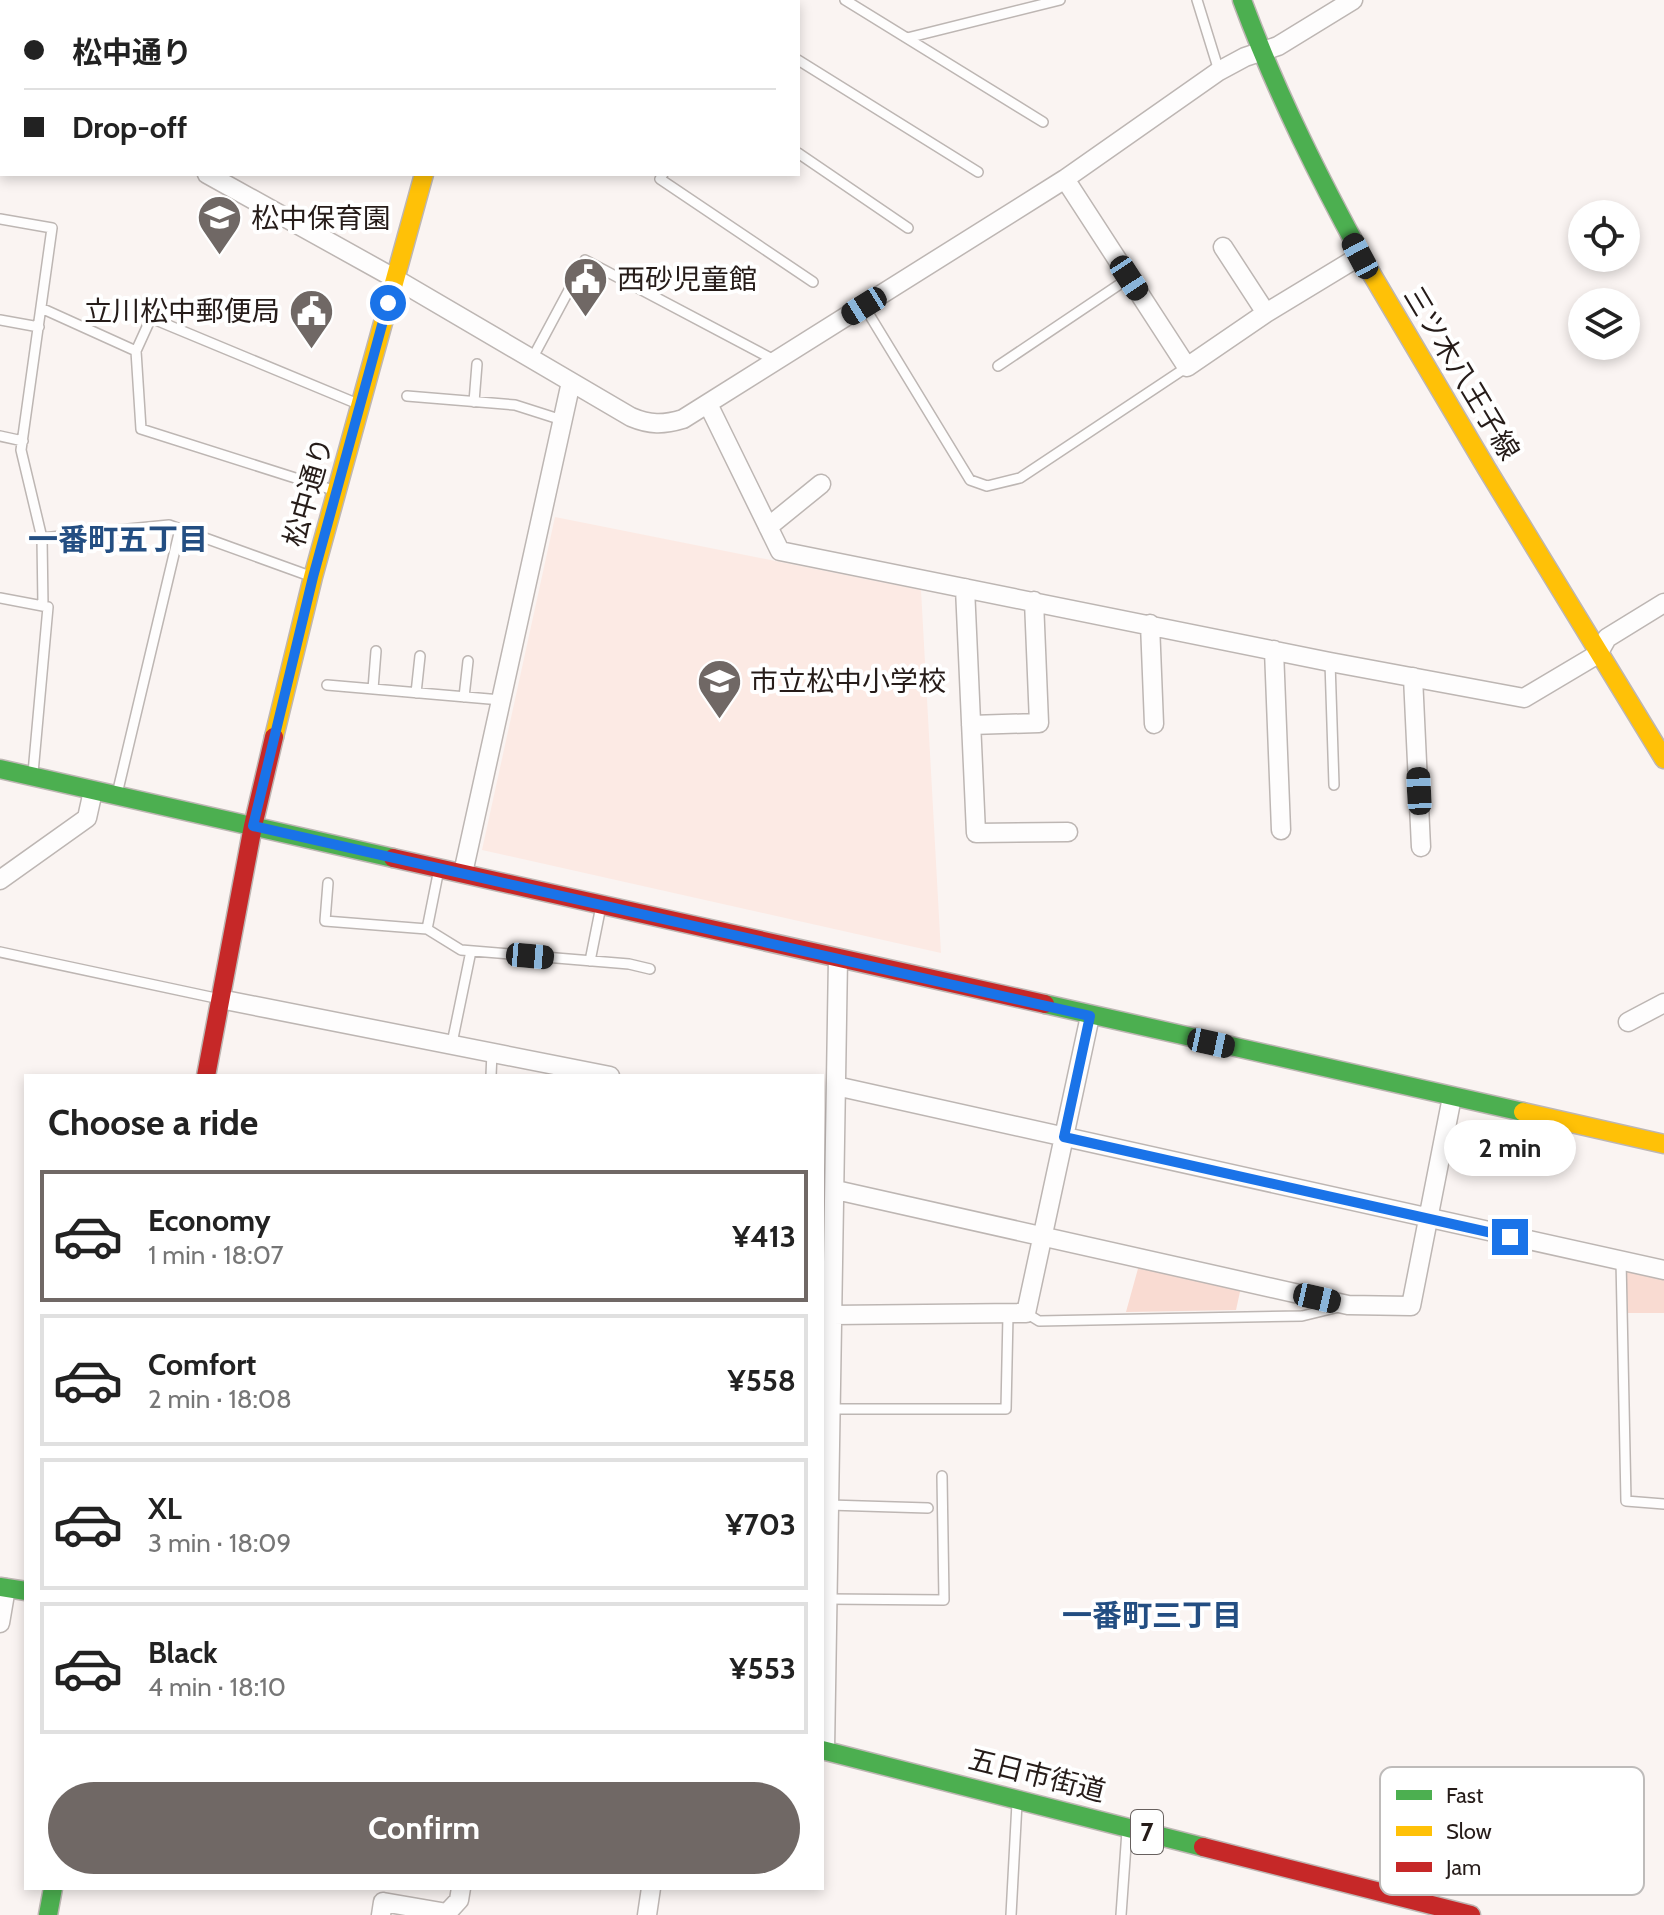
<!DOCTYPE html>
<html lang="en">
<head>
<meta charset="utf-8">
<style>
	body { margin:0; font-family:Cabin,"Noto Sans JP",sans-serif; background:#f2f2f2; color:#222; height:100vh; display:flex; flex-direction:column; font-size:30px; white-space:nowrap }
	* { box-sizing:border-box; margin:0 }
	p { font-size:26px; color:#767676 }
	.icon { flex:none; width:44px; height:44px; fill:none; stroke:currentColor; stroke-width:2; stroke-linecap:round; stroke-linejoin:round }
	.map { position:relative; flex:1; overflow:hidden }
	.details { position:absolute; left:24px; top:1074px; width:800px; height:816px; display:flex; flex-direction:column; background:#fff; border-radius:0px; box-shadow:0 4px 12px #0003 }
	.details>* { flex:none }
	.top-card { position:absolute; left:0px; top:0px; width:800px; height:176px; box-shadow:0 4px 12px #0003; display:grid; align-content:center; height:176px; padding:0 24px; background:#fff }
	.controls { position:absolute; left:1568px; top:200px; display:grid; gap:16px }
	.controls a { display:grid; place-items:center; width:72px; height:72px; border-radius:50%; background:#fff; box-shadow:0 4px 12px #0003; font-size:40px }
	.end { position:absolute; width:36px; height:36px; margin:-18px; border:10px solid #1a73e8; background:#fff; box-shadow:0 0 0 4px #fff }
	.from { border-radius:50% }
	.bubble { position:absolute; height:56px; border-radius:28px; background:#fff; box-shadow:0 4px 12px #0003; font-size:26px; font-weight:800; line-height:56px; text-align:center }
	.car { position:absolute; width:24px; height:48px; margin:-24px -12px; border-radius:10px; box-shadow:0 0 6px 2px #0007; background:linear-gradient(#222 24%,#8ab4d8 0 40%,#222 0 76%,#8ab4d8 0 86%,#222 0) }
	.top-card b { display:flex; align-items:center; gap:28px; height:76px; font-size:30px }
	.top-card b+b { border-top:2px solid #e0e0e0 }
	.top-card i { width:20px; height:20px; background:#222 }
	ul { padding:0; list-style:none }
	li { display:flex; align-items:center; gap:24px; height:132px; margin:0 16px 12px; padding:0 8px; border:4px solid #e0e0e0; border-radius:0px }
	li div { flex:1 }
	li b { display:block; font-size:30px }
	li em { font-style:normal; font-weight:800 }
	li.current { border-color:#706865 }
	li>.icon { width:72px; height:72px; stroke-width:1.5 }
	h2 { padding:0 24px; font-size:36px; line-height:96px }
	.action { display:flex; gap:16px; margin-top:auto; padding:16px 24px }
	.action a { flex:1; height:92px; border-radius:48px; background:#706865; color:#fff; font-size:32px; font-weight:800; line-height:92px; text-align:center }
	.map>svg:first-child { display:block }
	.built { fill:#fceae4 }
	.green { fill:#f9dbd2 }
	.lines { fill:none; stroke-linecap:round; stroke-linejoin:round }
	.lane-casing { stroke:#bdb6b3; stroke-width:12 }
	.street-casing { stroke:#bdb6b3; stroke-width:21 }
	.fast-casing { stroke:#bdb6b3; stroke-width:21 }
	.slow-casing { stroke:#bdb6b3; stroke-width:21 }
	.jam-casing { stroke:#bdb6b3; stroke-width:21 }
	.lane { stroke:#fefdfd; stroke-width:9 }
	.street { stroke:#fefdfd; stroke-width:18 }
	.fast { stroke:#4caf50; stroke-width:18 }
	.slow { stroke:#ffc107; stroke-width:18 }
	.jam { stroke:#c62828; stroke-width:18 }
	.route { stroke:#1a73e8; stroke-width:10 }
	.labels { text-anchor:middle; stroke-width:8; stroke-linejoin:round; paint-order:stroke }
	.shield { fill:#fff; stroke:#67605e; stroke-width:2 }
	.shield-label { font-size:26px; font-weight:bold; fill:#261c19 }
	.poi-label { font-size:28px; fill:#261c19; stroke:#fff; text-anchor:start }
	.street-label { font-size:28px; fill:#261c19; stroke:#fff }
	.neighbourhood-label { font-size:30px; font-weight:bold; fill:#234e82; stroke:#fff }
	.key { fill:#fff; stroke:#bebbba; stroke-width:2 }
	.key-label { font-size:22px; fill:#261c19 }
</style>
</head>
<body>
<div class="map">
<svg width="1664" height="1915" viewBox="0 0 1664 1915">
	<rect width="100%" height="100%" fill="#faf4f2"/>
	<path class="built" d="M555 517 921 590 941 953 482 850Z"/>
	<path class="green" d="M1139 1265 1241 1287 1236 1310 1126 1312Z
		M1625 1270 1664 1277V1313H1628Z"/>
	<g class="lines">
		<defs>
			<path id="lane" d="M750 0 757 2
				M845 0 1043 122
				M1197 0 1219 71
				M515 2V0
				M775 2V0
				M907 38 1060 0
				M798 60 978 172
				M0 100 2 101
				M798 153 908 228
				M663 174 660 179 813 282
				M0 219 52 228 21 450 42 538 43 606
				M864 306 970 480 987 486 1020 478 1187 367
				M41 308 136 351 141 429 333 490
				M0 320 39 327
				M136 351 151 318 358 404
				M532 359 585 260 776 361
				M998 366 1129 278
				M407 396 515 405 562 420
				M474 402 477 364
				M0 436 23 441
				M118 530 169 525 310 576
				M42 538 110 531
				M0 598 48 607 33 773
				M1330 662 1334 785
				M327 685 501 700
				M373 689 376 651
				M416 693 420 656
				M464 697 468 661
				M117 794 180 529
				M328 883 325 921 427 929 461 950 629 964 650 969
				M427 929 439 869
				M0 952 220 999
				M590 961 601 906
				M452 1043 471 951
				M491 1076 492 1052
				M1621 1260 1626 1501 1664 1504
				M1026 1313 1039 1321 1302 1316 1339 1307
				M831 1409H1006L1008 1315
				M829 1505 928 1508
				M828 1599 944 1600 942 1476
				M1011 1915 1017 1803
				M1121 1915 1127 1831"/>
			<path id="street" d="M249 0 253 2
				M109 2V0
				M0 58 2 59
				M207 174 394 278 631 417C650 425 663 425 683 419L1065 179 1219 71 1245 57 1278 46 1353 0
				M1065 179 1187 367 1266 313 1360 256
				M1223 247 1266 313
				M708 404 780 551 1330 662 1524 698 1598 654 1607 638 1664 603
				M768 527 821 484
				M965 588 976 833 1068 832
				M1150 624 1154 724
				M1274 650 1281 830
				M1413 677 1421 847
				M971 725 1039 723 1034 601
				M463 873 571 382
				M0 880 87 818 93 791
				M220 999 610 1076
				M1628 1022 1664 1003
				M836 1086 1664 1270
				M836 1190 1348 1305 1411 1306 1452 1097
				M833 1315 1026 1313 1090 1016
				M0 1623 6 1588
				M825 1750 838 958
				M381 1915 383 1902 447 1913 459 1900 461 1888
				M647 1915 651 1888"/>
			<path id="fast" d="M1242 0C1277 95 1322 184 1371 273
				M0 769 393 858
				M1045 1004 1523 1112
				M0 1587 26 1591
				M822 1750 1203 1847
				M48 1915 53 1888"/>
			<path id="slow" d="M469 0V2
				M1371 273 1487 469 1664 759
				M274 737 313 577 424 174
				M1523 1112 1664 1144"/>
			<path id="jam" d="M393 858 1045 1004
				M206 1076 253 826 274 737
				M1203 1847 1471 1915"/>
		</defs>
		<use href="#lane" class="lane-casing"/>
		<use href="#street" class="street-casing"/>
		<use href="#fast" class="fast-casing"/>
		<use href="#slow" class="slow-casing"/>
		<use href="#jam" class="jam-casing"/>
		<use href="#lane" class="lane"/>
		<use href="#street" class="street"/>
		<use href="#fast" class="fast"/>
		<use href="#slow" class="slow"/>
		<use href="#jam" class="jam"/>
	</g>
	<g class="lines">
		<path class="route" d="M388 303 313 577 253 826 1090 1016 1064 1137 1510 1237"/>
	</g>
	<defs>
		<symbol id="school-pin" viewBox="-11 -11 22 30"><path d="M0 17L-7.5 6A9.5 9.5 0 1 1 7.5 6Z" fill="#706865" stroke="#fff"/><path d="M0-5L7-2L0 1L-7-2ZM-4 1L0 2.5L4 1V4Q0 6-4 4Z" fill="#fff"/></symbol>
		<symbol id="civic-pin" viewBox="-11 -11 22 30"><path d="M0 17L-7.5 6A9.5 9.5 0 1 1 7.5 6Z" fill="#706865" stroke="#fff"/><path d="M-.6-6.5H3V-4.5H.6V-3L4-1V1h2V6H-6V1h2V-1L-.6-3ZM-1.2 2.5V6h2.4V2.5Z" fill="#fff"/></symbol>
	</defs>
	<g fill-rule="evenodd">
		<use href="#school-pin" x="194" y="192" width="51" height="69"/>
		<use href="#civic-pin" x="560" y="254" width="51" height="69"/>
		<use href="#civic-pin" x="286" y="286" width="51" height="69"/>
		<use href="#school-pin" x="694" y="656" width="51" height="69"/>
	</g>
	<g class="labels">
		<rect class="shield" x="1131" y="1810" width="32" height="44" rx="6"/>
		<g class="shield-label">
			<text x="1147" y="1841">7</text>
		</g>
		<g class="poi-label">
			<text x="251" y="228">松中保育園</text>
			<text x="617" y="289">西砂児童館</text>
			<text x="280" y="321" text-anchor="end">立川松中郵便局</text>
			<text x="750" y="691">市立松中小学校</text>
		</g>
		<g class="street-label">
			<text transform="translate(1462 373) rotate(59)" y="10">三ツ木八王子線</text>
			<text transform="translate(308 492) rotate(-74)" y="10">松中通り</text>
			<text transform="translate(1037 1775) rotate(14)" y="10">五日市街道</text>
		</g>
		<g class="neighbourhood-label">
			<text x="118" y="550">一番町五丁目</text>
			<text x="1152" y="1626">一番町三丁目</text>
		</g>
	</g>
	<rect x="1380" y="1767" width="264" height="128" rx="12" class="key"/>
	<rect x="1396" y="1790" width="36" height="10" fill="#4caf50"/>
	<rect x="1396" y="1826" width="36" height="10" fill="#ffc107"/>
	<rect x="1396" y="1862" width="36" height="10" fill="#c62828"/>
	<g class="key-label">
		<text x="1446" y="1803">Fast</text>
		<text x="1446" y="1839">Slow</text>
		<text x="1446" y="1875">Jam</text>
	</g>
</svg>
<div class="controls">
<a><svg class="icon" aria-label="locate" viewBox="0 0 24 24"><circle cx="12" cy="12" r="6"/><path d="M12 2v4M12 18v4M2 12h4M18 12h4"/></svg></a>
<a><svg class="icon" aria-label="layers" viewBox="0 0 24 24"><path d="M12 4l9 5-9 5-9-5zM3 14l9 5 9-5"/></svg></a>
</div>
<i class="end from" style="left:388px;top:303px"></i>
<i class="end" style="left:1510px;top:1237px"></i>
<div class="bubble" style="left:1444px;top:1120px;width:132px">2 min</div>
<i class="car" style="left:1360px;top:256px;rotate:332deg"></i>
<i class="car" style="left:1129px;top:278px;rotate:147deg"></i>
<i class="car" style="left:864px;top:306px;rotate:238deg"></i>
<i class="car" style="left:1419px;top:791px;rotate:357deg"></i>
<i class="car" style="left:530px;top:956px;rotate:95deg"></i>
<i class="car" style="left:1211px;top:1043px;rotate:102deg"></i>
<i class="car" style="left:1317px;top:1298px;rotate:103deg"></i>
<div class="top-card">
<b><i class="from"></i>松中通り</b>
<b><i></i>Drop-off</b>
</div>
<section class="details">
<h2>Choose a ride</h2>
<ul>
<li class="current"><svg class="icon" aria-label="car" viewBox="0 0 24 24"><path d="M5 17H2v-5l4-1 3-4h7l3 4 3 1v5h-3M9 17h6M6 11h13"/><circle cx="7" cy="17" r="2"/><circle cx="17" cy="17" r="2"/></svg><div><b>Economy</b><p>1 min · 18:07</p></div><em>¥413</em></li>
<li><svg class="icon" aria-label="car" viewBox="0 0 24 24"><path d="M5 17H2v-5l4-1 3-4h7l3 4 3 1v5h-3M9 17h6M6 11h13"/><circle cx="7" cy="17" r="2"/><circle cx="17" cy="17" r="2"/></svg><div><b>Comfort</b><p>2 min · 18:08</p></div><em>¥558</em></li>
<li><svg class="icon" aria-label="car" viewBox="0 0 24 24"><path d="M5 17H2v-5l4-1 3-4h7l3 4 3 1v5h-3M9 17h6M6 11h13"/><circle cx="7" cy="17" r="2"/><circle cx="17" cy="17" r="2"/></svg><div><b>XL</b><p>3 min · 18:09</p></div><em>¥703</em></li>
<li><svg class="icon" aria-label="car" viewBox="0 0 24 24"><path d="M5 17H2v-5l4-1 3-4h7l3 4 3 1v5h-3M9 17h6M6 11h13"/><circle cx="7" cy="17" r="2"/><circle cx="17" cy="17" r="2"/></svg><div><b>Black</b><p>4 min · 18:10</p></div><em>¥553</em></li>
</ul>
<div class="action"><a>Confirm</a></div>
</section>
</div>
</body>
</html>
